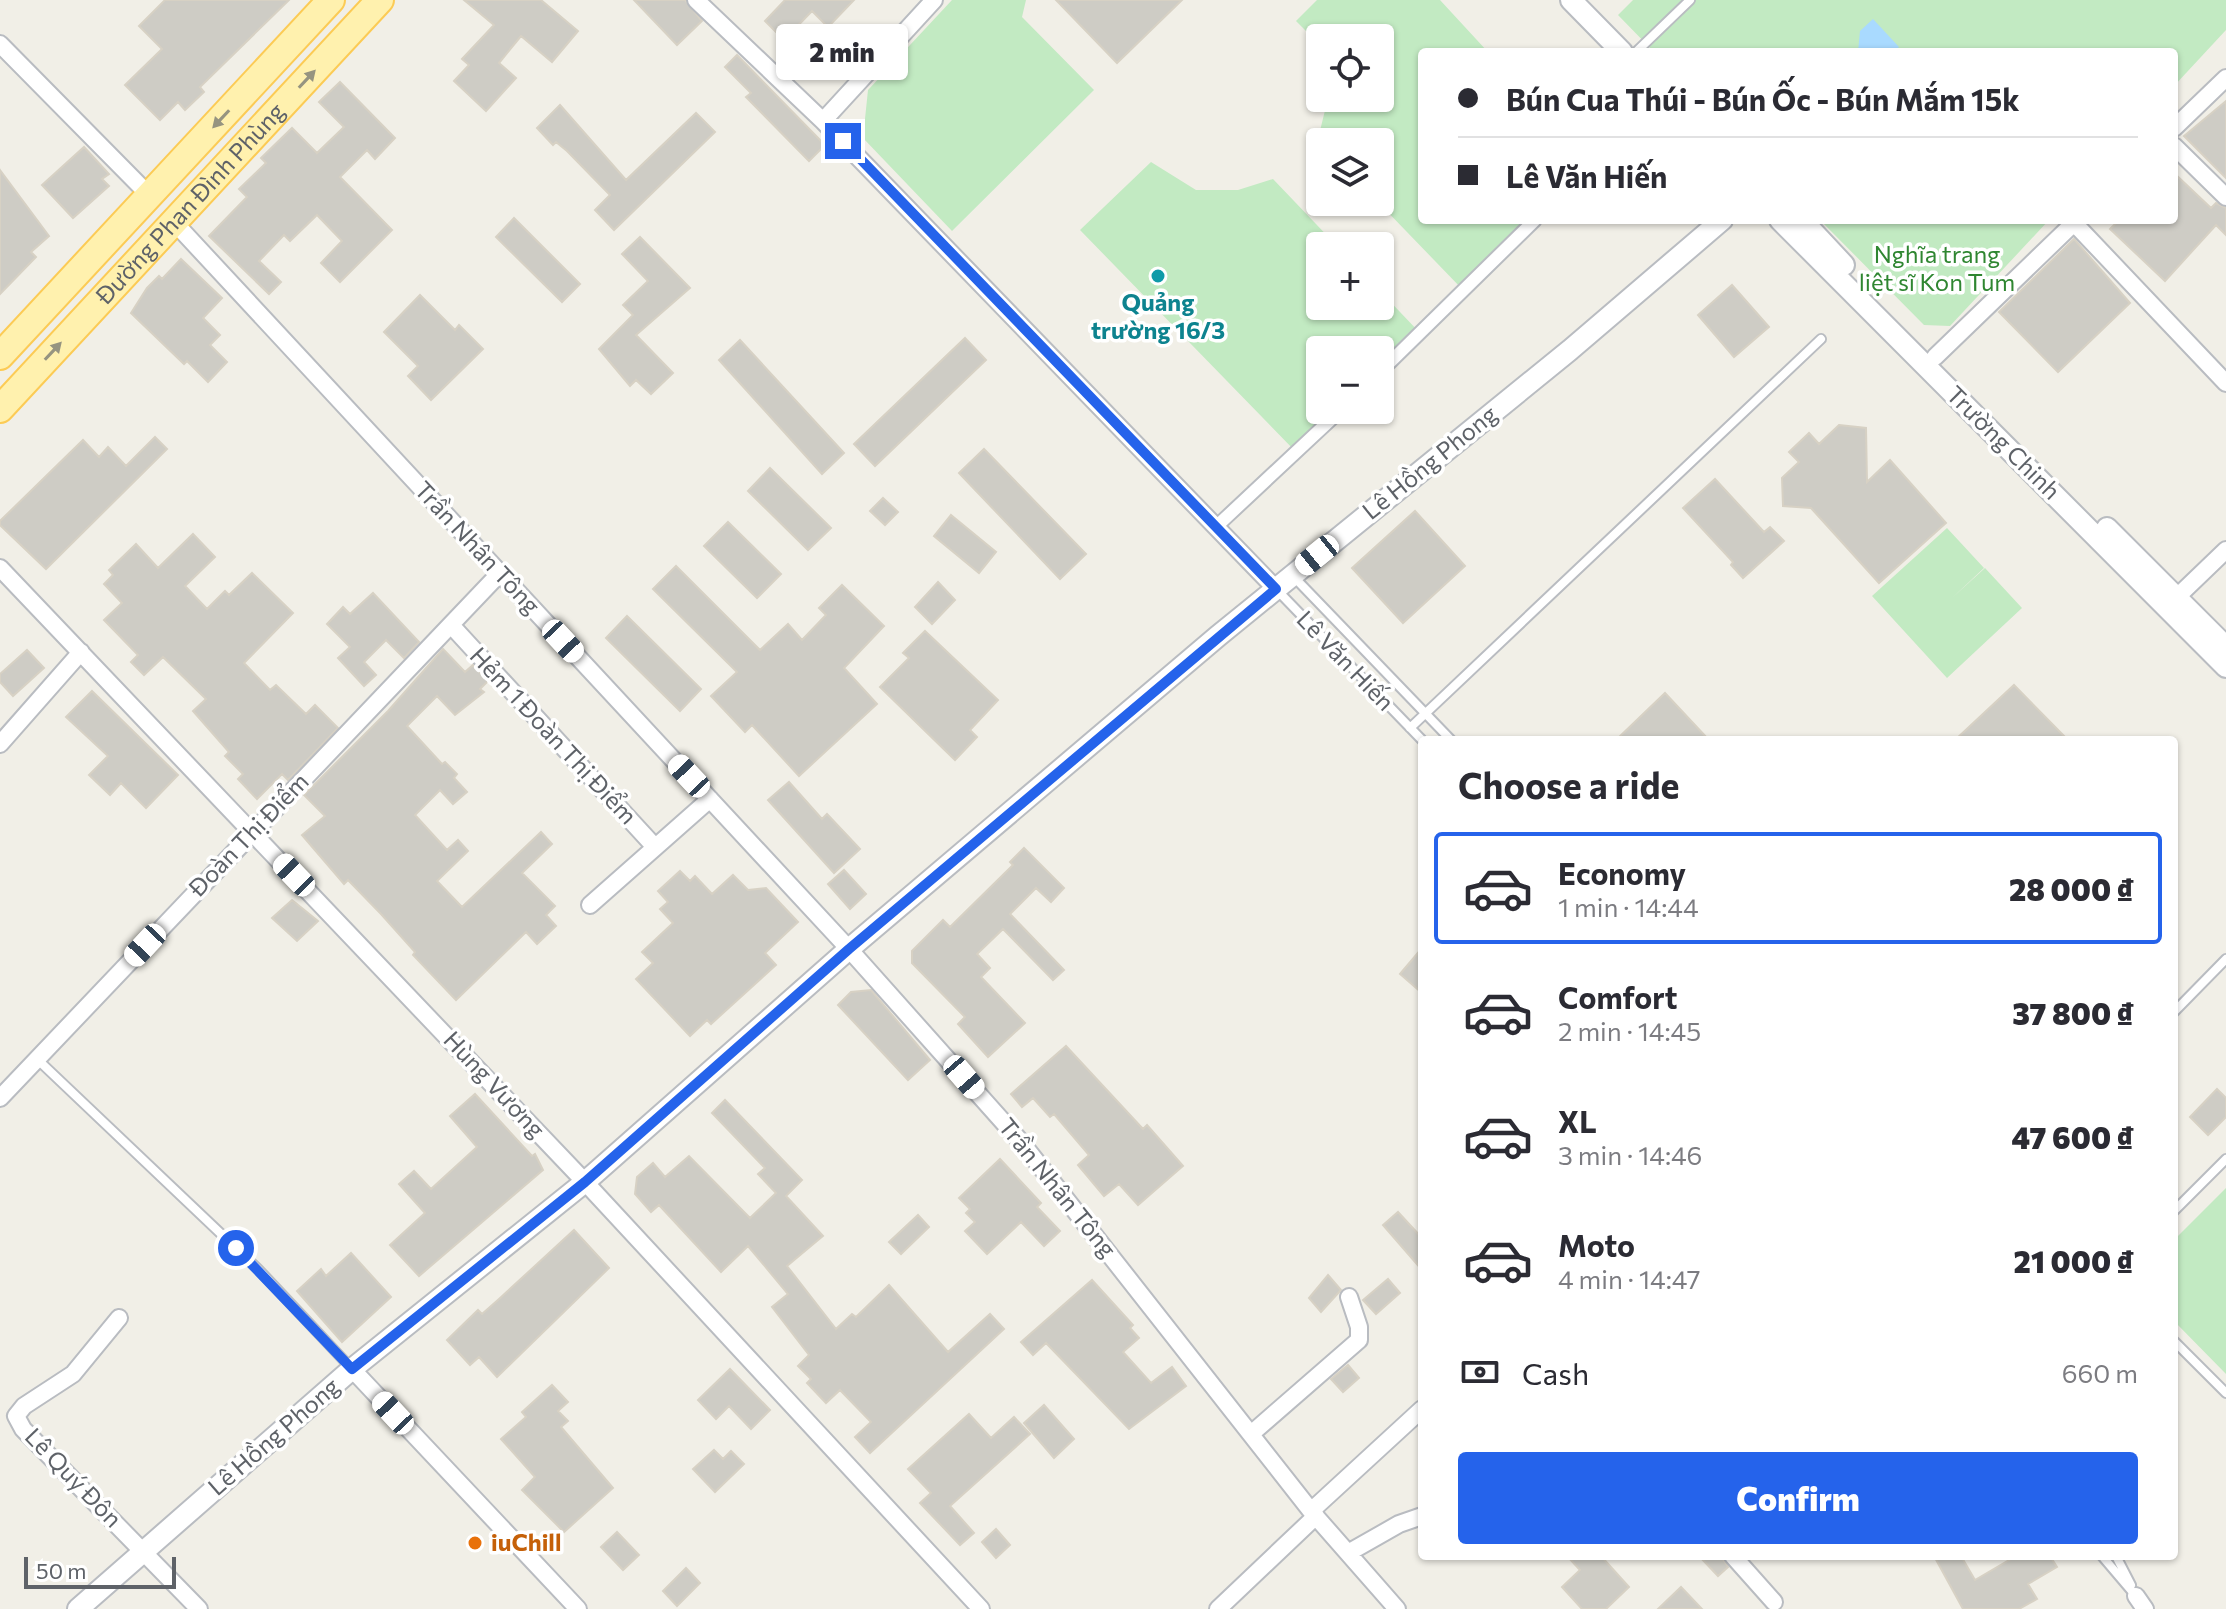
<!DOCTYPE html>
<html lang="en">
<head>
<meta charset="utf-8">
<style>
	body { margin:0; font-family:Commissioner,sans-serif; background:#f7f7f7; color:#2b2b33; height:100vh; display:flex; flex-direction:column; font-size:30px; white-space:nowrap }
	* { box-sizing:border-box; margin:0 }
	p { font-size:26px; color:#7c7c81 }
	.icon { flex:none; width:44px; height:44px; fill:none; stroke:currentColor; stroke-width:2; stroke-linecap:round; stroke-linejoin:round }
	.map { position:relative; flex:1; overflow:hidden }
	.sheet { position:absolute; left:1418px; top:736px; width:760px; height:824px; display:flex; flex-direction:column; background:#fff; border-radius:8px; box-shadow:0 2px 6px #0004 }
	.sheet>* { flex:none }
	.guide { position:absolute; left:1418px; top:48px; width:760px; height:176px; border-radius:8px; box-shadow:0 2px 6px #0004; display:grid; align-content:center; height:176px; padding:0 40px; background:#fff }
	.tools { position:absolute; left:1306px; top:24px; display:grid; gap:16px }
	.tools a { display:grid; place-items:center; width:88px; height:88px; border-radius:8px; background:#fff; box-shadow:0 2px 6px #0004; font-size:40px }
	.scale { position:absolute; left:24px; bottom:20px; width:152px; box-sizing:border-box; padding-left:8px; border:4px solid #5e6268; border-top:0; font-size:22px; line-height:28px; white-space:nowrap; color:#5e6268; -webkit-text-stroke:6px #fff; paint-order:stroke }
	.end { position:absolute; width:36px; height:36px; margin:-18px; border:10px solid #2563eb; background:#fff; box-shadow:0 0 0 4px #fff }
	.from { border-radius:50% }
	.bubble { position:absolute; height:56px; border-radius:8px; background:#fff; box-shadow:0 2px 6px #0004; font-size:26px; font-weight:800; line-height:56px; text-align:center }
	.car { position:absolute; width:24px; height:48px; margin:-24px -12px; border-radius:10px; box-shadow:0 0 6px 2px #0007; background:linear-gradient(#fff 24%,#345 0 40%,#fff 0 76%,#345 0 86%,#fff 0) }
	.guide b { display:flex; align-items:center; gap:28px; height:76px; font-size:30px }
	.guide b+b { border-top:2px solid #e1e1e2 }
	.guide i { width:20px; height:20px; background:#2b2b33 }
	ul { padding:0; list-style:none }
	li { display:flex; align-items:center; gap:24px; height:112px; margin:0 16px 12px; padding:0 24px; border:4px solid transparent; border-radius:8px }
	li div { flex:1 }
	li b { display:block; font-size:30px }
	li em { font-style:normal; font-weight:800 }
	li.on { border-color:#2563eb }
	li>.icon { width:72px; height:72px; stroke-width:1.5 }
	h2 { padding:0 40px; font-size:36px; line-height:96px }
	.pay { display:flex; align-items:center; gap:20px; height:88px; padding:0 40px; font-size:30px }
	.pay p { margin-inline-start:auto }
	.cta { display:flex; gap:16px; margin-top:auto; padding:16px 40px }
	.cta a { flex:1; height:92px; border-radius:8px; background:#2563eb; color:#fff; font-size:32px; font-weight:800; line-height:92px; text-align:center }
	.map>svg:first-child { display:block }
	.green { fill:#c2eac2 }
	.water { fill:#a9daff }
	.building { fill:#ceccc5; stroke:#d7d1c4; stroke-width:2 }
	.lines { fill:none; stroke-linecap:round; stroke-linejoin:round }
	.service-casing { stroke:#b9bcc1; stroke-width:12 }
	.pedestrian-casing { stroke:#b9bcc1; stroke-width:16 }
	.minor-casing { stroke:#b9bcc1; stroke-width:20 }
	.tertiary-casing { stroke:#b9bcc1; stroke-width:24 }
	.primary-casing { stroke:#fccb55; stroke-width:30 }
	.service { stroke:#fff; stroke-width:8 }
	.pedestrian { stroke:#fff; stroke-width:12 }
	.minor { stroke:#fff; stroke-width:16 }
	.tertiary { stroke:#fff; stroke-width:20 }
	.primary { stroke:#fff1ae; stroke-width:26 }
	.oneway { fill:#969480 }
	.route { stroke:#2563eb; stroke-width:10 }
	.culture-dot { fill:#0f9aa8; stroke:#fff; stroke-width:3 }
	.food-dot { fill:#e8710a; stroke:#fff; stroke-width:3 }
	.labels { text-anchor:middle; stroke-width:7; stroke-linejoin:round; paint-order:stroke }
	.street-label { font-size:24px; fill:#5e6268; stroke:#fff }
	.park-label { font-size:24px; fill:#2f8631; stroke:#fff }
	.culture-label { font-size:24px; font-weight:bold; fill:#0d838f; stroke:#fff }
	.food-label { font-size:24px; font-weight:bold; fill:#c56008; stroke:#fff; text-anchor:start }
</style>
</head>
<body>
<div class="map">
<svg width="2226" height="1609" viewBox="0 0 2226 1609">
	<rect width="100%" height="100%" fill="#f1efe7"/>
	<path class="green" d="M952 0H1026L1022 17 1094 90 952 231 863 138 868 90Z
		M1317 0H1440L1488 52H1422V220H1535L1463 290 1378 202 1380 142H1321L1318 139 1328 98H1380V38H1320V59L1316 41 1296 21Z
		M1633 0H2226V30L2174 86V52H1654L1618 15Z
		M1151 162 1196 190H1238L1273 179 1337 246H1320V306H1380V291L1420 333 1380 371V350H1320V410H1339L1296 452 1080 230Z
		M1820 220H2049L1950 326 1924 325Z
		M1947 528 1984 568 1952 598 1985 568 2022 608 1947 678 1872 596Z
		M2226 1188V1374L2174 1321V1240Z"/>
	<path class="water" d="M1873 19 1899 47 1893 52H1858L1860 31Z"/>
	<path class="building" d="M165 0H289L200 87 204 92 185 110 178 102 160 120 125 85 162 49 139 26Z
		M464 0H541L578 31 552 62 521 36 499 63 516 78 486 111 454 81 469 65 462 59 494 25Z
		M634 0H685L702 21 677 45Z
		M785 0H854L828 27 812 11 784 40 765 21Z
		M1056 0H1182L1117 63Z
		M737 55 825 145 809 161 746 97 751 93 725 67Z
		M340 82 395 138 375 159 367 150 340 177 392 230 340 282 321 263 342 241 317 215 290 241 284 235 259 261 281 282 269 294 209 236 247 197 239 189 266 163 261 158 292 128 317 153 344 127 319 102Z
		M2226 101V178L2184 136Z
		M560 105 626 180 696 113 715 132 614 230 595 210 610 195 567 151 556 142 553 145 537 128Z
		M84 147 109 174 102 179 109 186 73 218 42 185Z
		M0 170 49 236 31 252 36 257 0 294Z
		M2174 173 2211 208 2216 203 2226 208V235L2216 225 2165 281 2110 229 2119 220H2174Z
		M514 218 580 284 562 302 496 237Z
		M640 237 690 288 636 335 673 373 651 394 636 380 630 386 599 349 633 315 623 305 648 281 622 254Z
		M2074 239 2130 303 2058 372 1999 312Z
		M181 259 222 298 203 318 220 335 210 345 227 362 208 382 187 361 184 364 131 313 147 288 159 276 162 279Z
		M1732 285 1769 327 1734 357 1698 315Z
		M420 295 455 330 459 325 483 349 431 400 408 376 418 366 384 332Z
		M965 338 986 360 875 466 854 444Z
		M740 340 844 453 822 474 719 360Z
		M1839 425 1866 428 1867 482 1890 460 1946 523 1879 583 1811 508 1783 506 1782 478 1799 462 1789 452 1809 433 1819 444Z
		M155 437 167 449 46 569 0 525V521L83 440 99 457 108 447 126 466Z
		M984 449 1086 554 1060 579 959 473Z
		M770 468 831 528 808 550 748 491Z
		M1715 479 1764 532 1770 527 1784 541 1743 578 1731 565 1733 562 1683 508Z
		M883 498 898 512 885 525 870 511Z
		M1415 511 1465 566 1403 623 1352 568Z
		M951 515 996 552 979 573 934 536Z
		M728 522 781 574 757 598 704 546Z
		M193 534 215 557 185 586 207 609 225 591 229 595 252 573 293 613 244 663 270 690 276 685 306 714 315 705 338 728 288 780 282 774 257 799 238 779 243 774 225 756 229 752 193 711 206 699 163 657 144 675 131 662 138 655 104 620 122 603 104 584 113 575 109 570 136 544 158 568Z
		M676 566 760 650 788 624 802 640 826 615 819 608 842 585 884 626 844 668 877 704 799 776 752 725 745 732 711 696 737 672 653 589Z
		M938 582 955 600 932 624 915 607Z
		M373 593 419 642 404 658 386 640 364 662 376 675 364 686 338 658 350 647 327 624 343 607 350 614Z
		M627 616 701 689 680 711 606 638Z
		M925 631 998 700 970 730 977 737 955 760 880 687 909 658 903 653Z
		M443 649 465 672 473 665 488 681 480 689 484 692 455 715 437 696 407 726 442 764 445 762 457 774 454 778 467 792 453 804 440 790 415 815 447 850 458 840 468 851 437 881 462 907 541 832 552 844 522 873 555 906 546 915 556 926 537 944 526 932 456 1000 413 955 415 952 381 914 348 880 344 884 302 835 325 816 304 795 388 711Z
		M27 650 44 668 13 696 0 682V674Z
		M2014 685 2068 740H1955Z
		M92 691 178 775 146 808 121 783 110 795 89 775 108 756 66 717Z
		M1665 693 1709 740H1616Z
		M789 782 822 819 827 814 860 849 834 873 768 800Z
		M1024 848 1064 888 1051 902 1036 888 1010 914 1064 970 1053 980 1003 929 977 954 990 968 981 977 1025 1023 988 1057 958 1024 965 1017 912 963V951L943 920 950 927 1013 865 1010 862Z
		M844 870 866 894 850 909 828 884Z
		M680 871 690 881 695 876 712 894 733 875 748 890 766 888 798 922 765 953 776 965 711 1024 707 1020 690 1036 636 979 653 963 642 952 673 923 660 909 668 902 658 891Z
		M292 900 318 921 297 941 272 918Z
		M1422 948V993L1400 974Z
		M871 990 930 1060 908 1080 838 1005 851 992Z
		M1066 1046 1143 1129 1147 1125 1183 1166 1138 1205 1119 1184 1104 1196 1078 1165 1089 1155 1054 1114 1050 1117 1033 1098 1022 1107 1011 1094Z
		M2217 1089 2226 1098V1117L2208 1135 2190 1117Z
		M475 1094 532 1156 535 1154 543 1170 419 1276 390 1245 425 1213 399 1184 414 1171 431 1189 477 1147 450 1116Z
		M725 1100 802 1180 786 1196 823 1236 787 1266 836 1329 852 1314 856 1317 889 1285 948 1352 990 1314 1004 1329 870 1453 855 1437 871 1422 840 1390 826 1403 807 1383 811 1379 798 1366 809 1355 772 1307 788 1294 748 1246 721 1272 659 1205 651 1212 635 1194 637 1177 653 1163 665 1177 689 1156 750 1218 776 1193 758 1174 765 1168 712 1113Z
		M1000 1159 1041 1203 1037 1207 1060 1231 1044 1246 1021 1222 987 1254 965 1231 975 1222 966 1213 970 1209 959 1198Z
		M1398 1212 1422 1238V1270L1383 1225Z
		M918 1215 929 1227 901 1254 889 1242Z
		M574 1230 609 1268 497 1377 479 1357 470 1365 447 1340 478 1310 482 1314 499 1299Z
		M351 1253 391 1297 342 1342 297 1291 321 1269 326 1276Z
		M1328 1275 1341 1290 1321 1312 1309 1298Z
		M1388 1279 1400 1293 1376 1314 1363 1300Z
		M1092 1280 1133 1325 1130 1328 1139 1338 1123 1352 1151 1383 1172 1367 1186 1386 1129 1429 1046 1343 1033 1355 1021 1342Z
		M1348 1365 1359 1378 1343 1392 1331 1379Z
		M730 1369 770 1410 751 1429 729 1406 716 1419 698 1400Z
		M552 1385 568 1402 558 1411 568 1421 561 1427 613 1488 564 1532 522 1490 535 1477 501 1439 526 1417 522 1412Z
		M1044 1405 1074 1439 1054 1458 1024 1423Z
		M969 1414 991 1438 1014 1417 1030 1434 950 1506 974 1533 960 1545 920 1503 931 1493 908 1469Z
		M714 1450 723 1459 731 1451 744 1464 715 1492 693 1469Z
		M996 1529 1010 1545 996 1558 982 1542Z
		M617 1532 639 1555 623 1570 601 1547Z
		M1567 1556H1601L1629 1587 1606 1609H1582L1562 1587 1580 1570Z
		M1699 1556H1721L1728 1567 1718 1576Z
		M1934 1556H1961L1975 1580 2016 1556H2050L2057 1567 2028 1584 2037 1599 2019 1609H1963Z
		M686 1568 700 1583 677 1606 663 1591Z
		M1681 1587 1702 1609H1658Z"/>
	<g class="lines">
		<defs>
			<path id="service" d="M1636 52 1690 0
				M1293 576 1451 740
				M1276 589 1422 740
				M1410 728 1821 339
				M2174 1012 2226 959
				M37 1059 258 1269 352 1369
				M2174 1211 2226 1159
				M2174 1341 2226 1393
				M2102 1556 2136 1596
				M2116 1556 2131 1585"/>
			<path id="pedestrian" d="M1380 372 1535 220
				M1218 525 1341 410"/>
			<path id="minor" d="M696 0 823 121 1276 589
				M0 44 149 195
				M823 121 934 0
				M2174 128 2226 78
				M2174 146 2226 197
				M174 222 849 949 1021 1142 1311 1511 1397 1609
				M2074 223 2226 383
				M1935 357 2077 220
				M0 568 585 1182 981 1609
				M2177 597 2226 550
				M451 625 655 847
				M0 744 81 652
				M590 905 710 799
				M0 1098 500 573
				M119 1318 73 1374 24 1406 16 1416 23 1429 199 1609
				M352 1369 578 1609
				M1251 1434 1359 1340V1327L1349 1297
				M1311 1511 1422 1409
				M1348 1553 1399 1524 1422 1516
				M1733 1556 1774 1602
				M2136 1596 2145 1609
				M1218 1609 1316 1516"/>
			<path id="tertiary" d="M1571 0 1622 52
				M1780 220 2226 667
				M1802 220 1844 265
				M2107 528 2226 647
				M78 1609 352 1369 585 1182 849 949 1218 636 1570 350 1722 220"/>
			<g id="primary">
				<path d="M0 356 331 0"/>
				<path id="s1" d="M0 409 380 0"/>
			</g>
		</defs>
		<use href="#service" class="service-casing"/>
		<use href="#pedestrian" class="pedestrian-casing"/>
		<use href="#minor" class="minor-casing"/>
		<use href="#tertiary" class="tertiary-casing"/>
		<use href="#primary" class="primary-casing"/>
		<use href="#service" class="service"/>
		<use href="#pedestrian" class="pedestrian"/>
		<use href="#minor" class="minor"/>
		<use href="#tertiary" class="tertiary"/>
		<use href="#primary" class="primary"/>
	</g>
	<defs><path id="oneway-solid" d="M-6-.8H1V-3.2L6.5 0L1 3.2V.8H-6Z" transform="scale(2)"/></defs>
	<g class="oneway">
		<use href="#oneway-solid" transform="translate(307 79) rotate(-47)"/>
		<use href="#oneway-solid" transform="translate(221 119) rotate(133)"/>
		<use href="#oneway-solid" transform="translate(53 351) rotate(-47)"/>
	</g>
	<g class="lines">
		<path class="route" d="M236 1248 352 1369 585 1182 849 949 1276 589 843 141"/>
	</g>
	<circle class="culture-dot" cx="1158" cy="276" r="8"/>
	<circle class="food-dot" cx="475" cy="1543" r="8"/>
	<g class="labels">
		<g class="street-label">
			<text dy="8" stroke="none"><textPath href="#s1" startOffset="280">Đường Phan Đình Phùng</textPath></text>
			<text transform="translate(2003 443) rotate(45)" y="8">Trường Chinh</text>
			<text transform="translate(1430 463) rotate(-39)" y="8">Lê Hồng Phong</text>
			<text transform="translate(477 548) rotate(47)" y="8">Trần Nhân Tông</text>
			<text transform="translate(1345 661) rotate(46)" y="8">Lê Văn Hiến</text>
			<text transform="translate(553 736) rotate(47)" y="8">Hẻm 1 Đoàn Thị Điểm</text>
			<text transform="translate(249 835) rotate(-46)" y="8">Đoàn Thị Điểm</text>
			<text transform="translate(494 1085) rotate(47)" y="8">Hùng Vương</text>
			<text transform="translate(1057 1188) rotate(51)" y="8">Trần Nhân Tông</text>
			<text transform="translate(274 1437) rotate(-41)" y="8">Lê Hồng Phong</text>
			<text transform="translate(73 1478) rotate(46)" y="8">Lê Quý Đôn</text>
		</g>
		<g class="park-label">
			<text x="1937" y="263">Nghĩa trang<tspan x="1937" dy="28">liệt sĩ Kon Tum</tspan></text>
		</g>
		<g class="culture-label">
			<text x="1158" y="311">Quảng<tspan x="1158" dy="28">trường 16/3</tspan></text>
		</g>
		<g class="food-label">
			<text x="491" y="1551">iuChill</text>
		</g>
	</g>
</svg>
<div class="tools">
<a><svg class="icon" aria-label="locate" viewBox="0 0 24 24"><circle cx="12" cy="12" r="6"/><path d="M12 2v4M12 18v4M2 12h4M18 12h4"/></svg></a>
<a><svg class="icon" aria-label="layers" viewBox="0 0 24 24"><path d="M12 4l9 5-9 5-9-5zM3 14l9 5 9-5"/></svg></a>
<a>+</a>
<a>−</a>
</div>
<div class="scale">50 m</div>
<i class="end from" style="left:236px;top:1248px"></i>
<i class="end" style="left:843px;top:141px"></i>
<div class="bubble" style="left:776px;top:24px;width:132px">2 min</div>
<i class="car" style="left:1317px;top:555px;rotate:231deg"></i>
<i class="car" style="left:563px;top:641px;rotate:137deg"></i>
<i class="car" style="left:689px;top:776px;rotate:317deg"></i>
<i class="car" style="left:294px;top:875px;rotate:316deg"></i>
<i class="car" style="left:145px;top:945px;rotate:223deg"></i>
<i class="car" style="left:964px;top:1077px;rotate:139deg"></i>
<i class="car" style="left:393px;top:1413px;rotate:317deg"></i>
<div class="guide">
<b><i class="from"></i>Bún Cua Thúi - Bún Ốc - Bún Mắm 15k</b>
<b><i></i>Lê Văn Hiến</b>
</div>
<section class="sheet">
<h2>Choose a ride</h2>
<ul>
<li class="on"><svg class="icon" aria-label="car" viewBox="0 0 24 24"><path d="M5 17H2v-5l4-1 3-4h7l3 4 3 1v5h-3M9 17h6M6 11h13"/><circle cx="7" cy="17" r="2"/><circle cx="17" cy="17" r="2"/></svg><div><b>Economy</b><p>1 min · 14:44</p></div><em>28 000 ₫</em></li>
<li><svg class="icon" aria-label="car" viewBox="0 0 24 24"><path d="M5 17H2v-5l4-1 3-4h7l3 4 3 1v5h-3M9 17h6M6 11h13"/><circle cx="7" cy="17" r="2"/><circle cx="17" cy="17" r="2"/></svg><div><b>Comfort</b><p>2 min · 14:45</p></div><em>37 800 ₫</em></li>
<li><svg class="icon" aria-label="car" viewBox="0 0 24 24"><path d="M5 17H2v-5l4-1 3-4h7l3 4 3 1v5h-3M9 17h6M6 11h13"/><circle cx="7" cy="17" r="2"/><circle cx="17" cy="17" r="2"/></svg><div><b>XL</b><p>3 min · 14:46</p></div><em>47 600 ₫</em></li>
<li><svg class="icon" aria-label="car" viewBox="0 0 24 24"><path d="M5 17H2v-5l4-1 3-4h7l3 4 3 1v5h-3M9 17h6M6 11h13"/><circle cx="7" cy="17" r="2"/><circle cx="17" cy="17" r="2"/></svg><div><b>Moto</b><p>4 min · 14:47</p></div><em>21 000 ₫</em></li>
</ul>
<div class="pay"><svg class="icon" aria-label="cash" viewBox="0 0 24 24"><path d="M3 7h18v10H3z"/><circle cx="12" cy="12" r="2"/></svg>Cash<p>660 m</p></div>
<div class="cta"><a>Confirm</a></div>
</section>
</div>
</body>
</html>
